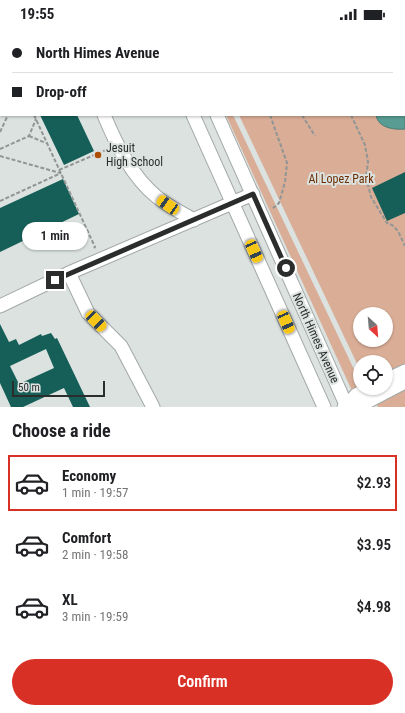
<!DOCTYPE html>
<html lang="en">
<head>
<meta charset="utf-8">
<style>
	body { margin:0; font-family:"Roboto Condensed",sans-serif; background:#f2f2f2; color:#202124; height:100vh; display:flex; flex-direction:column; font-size:15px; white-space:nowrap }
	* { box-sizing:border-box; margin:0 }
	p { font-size:13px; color:#757577 }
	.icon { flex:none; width:22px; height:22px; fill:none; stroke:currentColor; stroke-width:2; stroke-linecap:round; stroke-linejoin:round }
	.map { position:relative; height:379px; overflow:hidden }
	.sheet { display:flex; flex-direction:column; background:#fff; flex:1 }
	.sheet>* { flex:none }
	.top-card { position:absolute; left:0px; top:0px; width:405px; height:88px; box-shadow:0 1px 3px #0004; display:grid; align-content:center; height:88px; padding:0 12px; background:#fff }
	.needle { width:26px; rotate:154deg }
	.fabs { position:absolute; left:353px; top:279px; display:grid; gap:8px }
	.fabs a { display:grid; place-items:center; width:40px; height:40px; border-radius:50%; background:#fff; box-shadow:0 1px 3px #0004; font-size:20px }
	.scale { position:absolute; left:12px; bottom:10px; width:93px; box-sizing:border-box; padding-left:4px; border:2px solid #2b2d2d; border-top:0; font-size:11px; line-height:14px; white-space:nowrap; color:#2b2d2d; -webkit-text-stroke:3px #dbe2e0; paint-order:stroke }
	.end { position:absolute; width:18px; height:18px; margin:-9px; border:5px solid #2b2d2d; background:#fff; box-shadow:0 0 0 2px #fff }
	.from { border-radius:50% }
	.bubble { position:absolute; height:28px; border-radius:14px; background:#fff; box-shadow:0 1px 3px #0004; font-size:13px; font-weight:600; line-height:28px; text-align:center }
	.car { position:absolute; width:12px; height:24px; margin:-12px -6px; border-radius:5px; box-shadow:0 0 3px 1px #0007; background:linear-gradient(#f5c518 24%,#345 0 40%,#f5c518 0 76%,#345 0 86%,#f5c518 0) }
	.top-card b { display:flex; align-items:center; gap:14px; height:38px; font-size:15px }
	.top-card b+b { border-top:1px solid #e0e0e0 }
	.top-card i { width:10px; height:10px; background:#202124 }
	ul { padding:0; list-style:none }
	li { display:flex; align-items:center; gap:12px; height:56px; margin:0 8px 6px; padding:0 4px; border:2px solid transparent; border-radius:0px }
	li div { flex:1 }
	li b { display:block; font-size:15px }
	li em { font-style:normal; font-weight:600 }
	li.active { border-color:#d93025 }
	li>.icon { width:36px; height:36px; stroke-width:1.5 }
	h2 { padding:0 12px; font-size:18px; line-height:48px }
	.action { display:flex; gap:8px; margin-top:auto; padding:8px 12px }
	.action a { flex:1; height:46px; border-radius:24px; background:#d93025; color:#fff; font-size:16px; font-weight:600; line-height:46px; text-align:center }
	.status { display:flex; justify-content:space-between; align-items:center; height:28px; padding:0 20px; background:#fff; direction:ltr }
	.status svg { height:11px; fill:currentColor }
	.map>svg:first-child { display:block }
	.green { fill:#d9ad96; fill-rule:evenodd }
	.water { fill:#589c93; stroke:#4a7b74 }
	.building { fill:#155f58; fill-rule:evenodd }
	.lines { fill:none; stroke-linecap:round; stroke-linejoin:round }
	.minor-casing { stroke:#a2a8a7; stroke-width:15 }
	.path { stroke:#919695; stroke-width:2; stroke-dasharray:4 2; stroke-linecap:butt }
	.minor { stroke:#fff; stroke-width:13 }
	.route { stroke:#2b2d2d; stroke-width:5 }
	.poi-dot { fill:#ae4e03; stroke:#dbe2e0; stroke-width:1.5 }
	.labels { text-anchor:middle; stroke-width:4; stroke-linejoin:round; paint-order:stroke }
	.poi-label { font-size:12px; fill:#2b2d2d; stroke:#dbe2e0; text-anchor:start }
	.park-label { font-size:12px; fill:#6b2e03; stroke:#dbe2e0 }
	.street-label { font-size:12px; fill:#2b2d2d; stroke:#dbe2e0 }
</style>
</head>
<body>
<div class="status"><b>19:55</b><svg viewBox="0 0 49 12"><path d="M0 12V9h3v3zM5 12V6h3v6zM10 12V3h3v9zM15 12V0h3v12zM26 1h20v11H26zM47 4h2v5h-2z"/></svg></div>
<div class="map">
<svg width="405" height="379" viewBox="0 0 405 379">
	<rect width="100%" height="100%" fill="#dbe2e0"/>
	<path class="green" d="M197 0H405V379H378L369 360H386V334H360V342L239 87H404V1ZM360 286H386V312H360Z
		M226 87H233L360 354V360H363L372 379H354L353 365Z"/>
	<path class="water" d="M357 0H405V101C394 102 378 100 376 87H404V1Z"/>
	<path class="building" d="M40 87H77L94 123 64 137Z
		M405 144V185L387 193 372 160Z
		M63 151 79 186 0 224V180Z
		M0 296 9 314 16 311 19 317 41 306 42 308 51 305 55 311 57 310 90 379H73L64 360 23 379H11L0 355ZM46 321 54 340 19 356 10 338Z"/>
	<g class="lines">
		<defs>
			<path id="minor" d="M154 0 155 1
				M177 0 178 1
				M80 1V0
				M104 87C116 116 132 149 157 169 168 178 182 185 194 192
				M193 87 324 379
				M217 87 347 379
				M69 245 88 285 121 318 153 379
				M0 278 69 245 253 166
				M386 352 405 343
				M346 378 356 367 369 360
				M344 379 361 377 405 354"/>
		</defs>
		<use href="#minor" class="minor-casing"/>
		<path class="path" d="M213 0V1
			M254 0V1
			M294 0 295 1
			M0 68H1
			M34 87 95 219 94 220
			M270 87 287 135 285 154 279 175 272 181
			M302 87 315 108
			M351 87 365 117 368 134 366 149 371 169 387 195 392 197 398 203 405 218
			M0 104 8 87
			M29 108 46 115
			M0 121 29 108 36 91
			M0 128 60 145
			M59 142 106 122
			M0 173 61 145"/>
		<use href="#minor" class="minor"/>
	</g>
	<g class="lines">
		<path class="route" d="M55 252 253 166 286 240"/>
	</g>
	<circle class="poi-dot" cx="98" cy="127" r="4"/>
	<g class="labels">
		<g class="poi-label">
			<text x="106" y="124">Jesuit<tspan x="106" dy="14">High School</tspan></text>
		</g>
		<g class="park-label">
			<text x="341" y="155">Al Lopez Park</text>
		</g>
		<g class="street-label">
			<text transform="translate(316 310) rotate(66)" y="4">North Himes Avenue</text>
		</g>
	</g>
</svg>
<div class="fabs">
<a><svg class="needle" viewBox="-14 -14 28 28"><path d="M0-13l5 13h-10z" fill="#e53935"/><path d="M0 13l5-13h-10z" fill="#757577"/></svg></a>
<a><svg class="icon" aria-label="locate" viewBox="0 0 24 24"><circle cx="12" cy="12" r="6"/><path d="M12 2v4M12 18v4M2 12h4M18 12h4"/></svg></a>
</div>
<div class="scale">50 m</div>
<i class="end from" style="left:286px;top:240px"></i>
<i class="end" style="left:55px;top:252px"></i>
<div class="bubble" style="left:22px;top:194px;width:66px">1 min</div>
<i class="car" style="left:168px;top:177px;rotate:304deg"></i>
<i class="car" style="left:254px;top:223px;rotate:156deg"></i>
<i class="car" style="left:96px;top:293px;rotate:136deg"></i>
<i class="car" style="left:286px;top:294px;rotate:156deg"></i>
<div class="top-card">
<b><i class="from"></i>North Himes Avenue</b>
<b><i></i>Drop-off</b>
</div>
</div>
<section class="sheet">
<h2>Choose a ride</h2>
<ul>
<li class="active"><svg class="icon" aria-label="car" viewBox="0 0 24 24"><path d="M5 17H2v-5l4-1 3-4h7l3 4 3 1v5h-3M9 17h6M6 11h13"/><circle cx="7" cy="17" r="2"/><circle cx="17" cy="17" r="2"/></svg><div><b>Economy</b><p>1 min · 19:57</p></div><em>$2.93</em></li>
<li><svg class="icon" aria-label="car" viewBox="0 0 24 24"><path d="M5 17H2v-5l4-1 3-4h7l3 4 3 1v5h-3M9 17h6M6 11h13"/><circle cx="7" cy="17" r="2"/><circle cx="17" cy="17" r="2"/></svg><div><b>Comfort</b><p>2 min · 19:58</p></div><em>$3.95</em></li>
<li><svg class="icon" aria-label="car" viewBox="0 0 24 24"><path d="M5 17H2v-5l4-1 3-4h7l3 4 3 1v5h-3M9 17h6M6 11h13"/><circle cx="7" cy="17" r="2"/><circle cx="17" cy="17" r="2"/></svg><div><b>XL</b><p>3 min · 19:59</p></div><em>$4.98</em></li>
</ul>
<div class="action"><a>Confirm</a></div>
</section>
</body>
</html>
